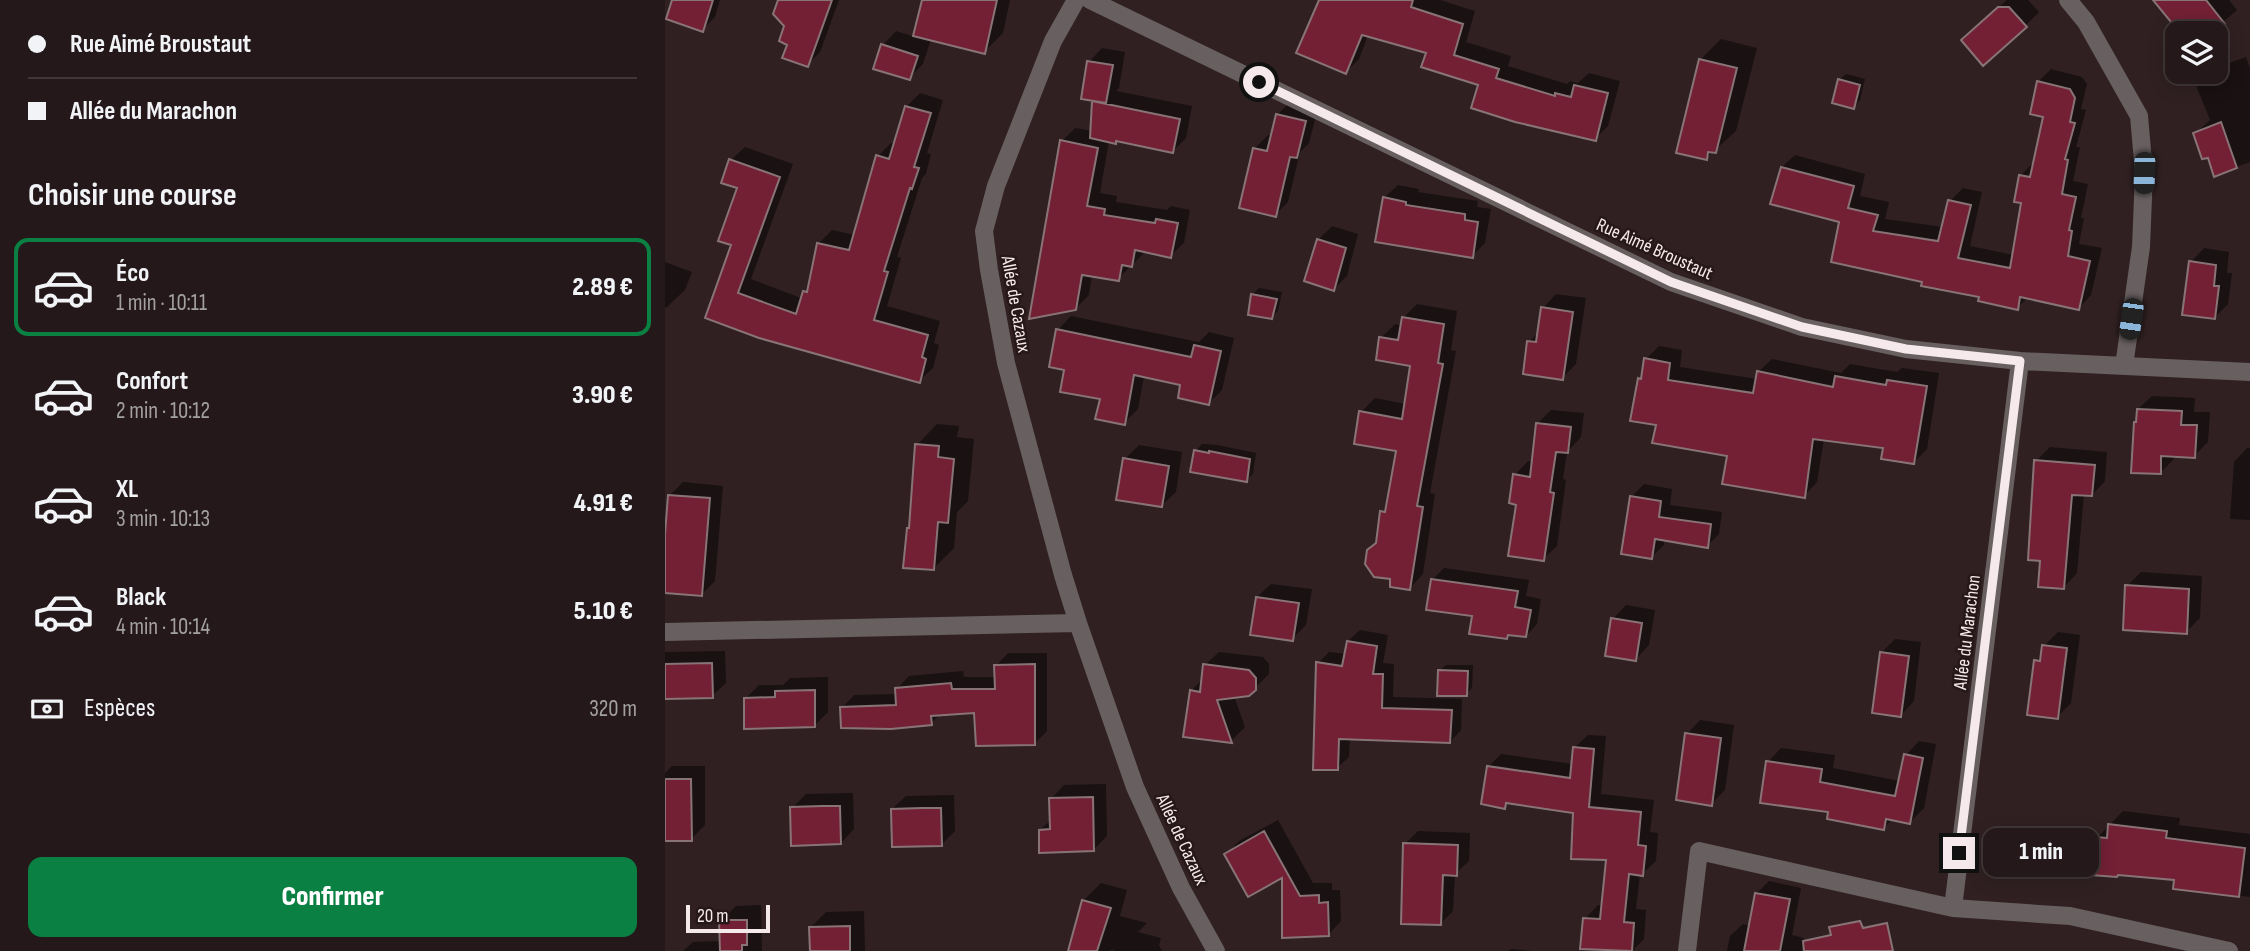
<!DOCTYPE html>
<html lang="fr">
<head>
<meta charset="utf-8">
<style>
	body { margin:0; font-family:"Sofia Sans Condensed",sans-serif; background:#2c2123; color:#f1f3f6; height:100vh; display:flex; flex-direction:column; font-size:26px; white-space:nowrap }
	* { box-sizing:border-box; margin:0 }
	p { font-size:23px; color:#a3a0a2 }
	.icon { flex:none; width:38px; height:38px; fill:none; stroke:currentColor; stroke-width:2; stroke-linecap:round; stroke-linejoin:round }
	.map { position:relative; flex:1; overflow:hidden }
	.sheet { display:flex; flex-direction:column; background:#24181a; width:665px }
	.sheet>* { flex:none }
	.top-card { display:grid; align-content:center; height:154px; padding:0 28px; background:#24181a }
	.fabs { position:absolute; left:1500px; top:21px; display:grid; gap:14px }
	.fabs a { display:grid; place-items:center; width:63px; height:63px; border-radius:14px; background:#24181a; box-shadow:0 4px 18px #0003,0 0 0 2px #413739; font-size:35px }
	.scale { position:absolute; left:21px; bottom:18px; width:84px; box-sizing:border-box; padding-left:7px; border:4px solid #f5e9eb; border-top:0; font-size:19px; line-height:24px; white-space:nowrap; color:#f5e9eb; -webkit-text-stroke:5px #261719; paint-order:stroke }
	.end { position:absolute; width:32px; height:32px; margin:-16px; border:9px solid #f5e9eb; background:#111; box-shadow:0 0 0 4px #111 }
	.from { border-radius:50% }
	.bubble { position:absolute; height:49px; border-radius:14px; background:#24181a; box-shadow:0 4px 18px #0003,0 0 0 2px #413739; font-size:23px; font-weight:800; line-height:49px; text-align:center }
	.car { position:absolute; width:21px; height:42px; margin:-21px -10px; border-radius:9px; box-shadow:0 0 5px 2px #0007; background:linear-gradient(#222 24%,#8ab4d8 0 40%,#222 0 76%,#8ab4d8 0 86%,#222 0) }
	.top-card b { display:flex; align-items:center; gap:24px; height:66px; font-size:26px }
	.top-card b+b { border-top:2px solid #413739 }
	.top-card i { width:18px; height:18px; background:#f1f3f6 }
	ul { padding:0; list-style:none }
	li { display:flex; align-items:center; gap:21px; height:98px; margin:0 14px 10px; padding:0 14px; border:4px solid transparent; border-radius:14px }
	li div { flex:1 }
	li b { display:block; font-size:26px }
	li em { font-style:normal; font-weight:800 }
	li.selected { border-color:#0b8043 }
	li>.icon { width:63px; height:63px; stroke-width:1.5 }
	h2 { padding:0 28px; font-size:32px; line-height:84px }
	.pay { display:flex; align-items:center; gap:18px; height:77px; padding:0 28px; font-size:26px }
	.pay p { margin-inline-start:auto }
	.action { display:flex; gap:14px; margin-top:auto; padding:14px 28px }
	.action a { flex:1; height:80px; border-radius:14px; background:#0b8043; color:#fff; font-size:28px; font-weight:800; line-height:80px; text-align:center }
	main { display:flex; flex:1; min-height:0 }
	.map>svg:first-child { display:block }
	.shadow { fill:#0007; fill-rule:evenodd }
	.building { fill:#732034; stroke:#887476; stroke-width:2 }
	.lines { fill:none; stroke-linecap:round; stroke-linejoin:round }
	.street { stroke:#685f60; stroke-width:18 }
	.route { stroke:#f5e9eb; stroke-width:9 }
	.labels { text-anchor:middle; stroke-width:5; stroke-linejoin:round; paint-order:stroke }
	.street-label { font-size:19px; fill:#f5e9eb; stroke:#261719 }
</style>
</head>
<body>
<main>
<section class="sheet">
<div class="top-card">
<b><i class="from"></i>Rue Aimé Broustaut</b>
<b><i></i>Allée du Marachon</b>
</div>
<h2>Choisir une course</h2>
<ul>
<li class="selected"><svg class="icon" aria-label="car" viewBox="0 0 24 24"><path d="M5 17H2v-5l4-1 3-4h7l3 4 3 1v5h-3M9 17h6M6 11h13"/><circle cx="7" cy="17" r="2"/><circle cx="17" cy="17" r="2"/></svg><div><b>Éco</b><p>1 min · 10:11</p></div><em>2.89 €</em></li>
<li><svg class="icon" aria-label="car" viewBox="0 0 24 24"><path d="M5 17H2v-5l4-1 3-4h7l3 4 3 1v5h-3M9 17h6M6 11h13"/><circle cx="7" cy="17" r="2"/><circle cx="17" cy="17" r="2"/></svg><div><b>Confort</b><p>2 min · 10:12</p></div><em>3.90 €</em></li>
<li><svg class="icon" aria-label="car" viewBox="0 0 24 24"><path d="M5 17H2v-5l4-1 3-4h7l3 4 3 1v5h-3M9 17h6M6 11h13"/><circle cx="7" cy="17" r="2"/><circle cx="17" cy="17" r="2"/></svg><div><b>XL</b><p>3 min · 10:13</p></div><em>4.91 €</em></li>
<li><svg class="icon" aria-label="car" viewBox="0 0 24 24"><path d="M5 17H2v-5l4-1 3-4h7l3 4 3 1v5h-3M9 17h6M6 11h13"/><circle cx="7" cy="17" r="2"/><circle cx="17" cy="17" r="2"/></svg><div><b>Black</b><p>4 min · 10:14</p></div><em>5.10 €</em></li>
</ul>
<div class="pay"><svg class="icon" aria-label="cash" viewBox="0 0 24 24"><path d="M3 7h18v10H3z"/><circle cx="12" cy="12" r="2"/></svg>Espèces<p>320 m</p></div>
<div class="action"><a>Confirmer</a></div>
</section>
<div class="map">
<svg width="1585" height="951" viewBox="0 0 1585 951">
	<rect width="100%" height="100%" fill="#302022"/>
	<path class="shadow" d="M9 0H55L50 17 37 30Z
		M115 0H174L155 52 142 65 125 44Z
		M259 0H345L338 33 319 52 266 39 258 64 244 78 218 45 231 31 250 37Z
		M656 0H775L810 11 801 42 846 56 843 66 902 84 905 81 913 83 924 73 955 81 943 126 930 139 815 84 763 52 703 35 694 59 681 72Z
		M1342 0H1363L1374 12 1360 26 1312 27Z
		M1506 0H1564L1572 10 1545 33H1526L1518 23Z
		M1056 39 1092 48 1071 131 1041 158 1035 60Z
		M437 48 460 52 454 88 451 91 527 106 521 138 508 151 453 140 450 142 444 141 435 193 452 196 451 202 502 210 506 206 525 210 519 243 505 256 480 252 453 279 427 275 424 295 410 309 397 141 410 128 427 131 429 102 431 100 424 62Z
		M1581 57 1585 68V162L1550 175 1544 155 1530 134 1545 120 1530 83 1541 72H1550V68Z
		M1386 69 1417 77 1422 84 1416 109 1421 110 1411 147H1415L1408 181 1423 184 1416 218H1419L1414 244 1437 248 1426 295 1414 308 1363 297 1352 308 1316 295 1259 280 1176 221 1117 167 1130 155 1200 174 1195 196 1224 202 1220 219 1278 227 1285 201 1298 188 1317 192 1305 246 1349 255 1358 202 1355 176 1368 163 1380 116 1373 82Z
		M1181 74 1200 79 1195 100 1189 107 1174 80Z
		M255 93 278 100 262 153 266 154 261 174 257 178 232 257 236 258 222 306 275 321 269 343 274 345 268 368 254 381 42 317 68 244 74 187 66 160 80 147 128 164 86 279 136 298 145 287 153 244 167 230 190 235 213 156 226 143 230 144 241 107Z
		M625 102 653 108 644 143 635 152 623 202 610 215 589 149 603 135 607 136 612 115Z
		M733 185 754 189 753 192 813 201 812 207 826 209 820 243 807 256 719 198Z
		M667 226 693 234 682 276 669 289 653 240Z
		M1539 248 1564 252 1562 273H1567L1563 304 1550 317 1526 262Z
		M0 262 27 272 20 290 2 307H0Z
		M594 288 617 292 613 311 606 317 587 295Z
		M891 294 921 298 911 364 897 378 864 342 874 332 878 308Z
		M752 304 792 311 786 350 791 351 765 493 770 494 758 574 745 588 727 577 713 541 717 512 723 506 733 450 696 412 710 398 741 404 747 364 716 338 730 324 737 325 738 318Z
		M406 316 534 342 544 332 569 338 557 390 544 403 517 383 479 376 473 409 459 423 437 398 393 330Z
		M994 346 1017 350 1015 367 1092 379 1093 372 1107 359 1176 373 1185 364 1232 372 1237 368 1274 373 1262 449 1249 462 1220 447 1159 439 1152 482 1139 496 1064 455 993 424 975 379 978 376 981 359Z
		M1487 396 1530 398 1529 412H1545L1543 442 1529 456 1509 455V459L1495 473 1473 420V409Z
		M886 410 919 413 916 437 902 452 898 479 901 480 892 546 878 559 853 503 850 475 863 461 868 462 872 424Z
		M272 424 294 426 292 437 309 439 303 501 292 512 289 548 269 568 246 526 252 445Z
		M537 444 552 445 591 453 588 474 581 480 531 451Z
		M474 445 517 452 511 492 497 505 460 459Z
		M1385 447 1442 452 1440 481 1427 495 1419 494 1412 573 1399 587 1377 560 1371 461Z
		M1582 448H1585V520L1565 519 1569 462Z
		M18 482 58 486 50 581 37 594 0 591V554L5 495Z
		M979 484 1007 489 1005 505 1057 512 1054 534 1042 546 999 539V545L986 557 967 496Z
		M779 568 864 580 861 596 876 599 872 624 861 636 846 633 841 638 809 615 767 580Z
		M1476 572 1537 576 1535 618 1521 632 1462 586Z
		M606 584 647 589 641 625 627 639 592 597Z
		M961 605 990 610 984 645 971 659 948 619Z
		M695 630 723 635 718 663 729 664 728 697 797 699 796 730 785 742 685 737 684 757 672 768 653 663 664 652 681 654 683 641Z
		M1393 632 1415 635 1406 703 1392 717 1371 661 1378 654 1379 646Z
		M1230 639 1256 642 1249 701 1236 715 1216 653Z
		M60 651 61 683 47 696 0 697V652Z
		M554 652 598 657 604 664V674L589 689 569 696 580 727 566 741 520 735 526 691 538 679 540 665Z
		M343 653H382V731L370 743 311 711 276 714 266 723 177 708 189 695 232 694V689L244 676 298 671 299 677H331V666Z
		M781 665H808L807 688 801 694 774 671Z
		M163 677V712L150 725 80 699 94 685H118L125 678Z
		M1035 720 1069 725 1060 790 1046 804 1022 734Z
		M923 735 941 736 936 794 989 800 985 832 993 833 991 861 977 874H975L971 909 981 910 979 939 967 951 917 947 920 919 933 905 938 906 943 858 910 812 844 802 839 807 823 767 836 754 908 764 909 748ZM832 766 914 778V781L832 769Z
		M1254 741 1271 744 1259 808 1245 822 1228 819 1218 828 1165 810 1103 762 1116 748 1170 755 1168 768 1235 781 1241 755Z
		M7 766H40V825L26 839H0V773Z
		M441 784 442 836 428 850 375 830 387 819 386 799 399 785Z
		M188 793 189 829 176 843 127 808 141 794Z
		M289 795 290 831 276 845 227 809 241 796Z
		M1458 811 1515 818 1514 825 1585 834V897L1510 888 1511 879 1432 838Z
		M613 820 648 883H667V890H675L676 921 663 935 618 875 561 855 574 841Z
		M753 831 805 833 804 861 790 874 788 911 776 923 740 844Z
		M1104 881 1136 888 1127 935 1139 938 1137 951H1062L1065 936 1078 924 1085 926 1092 893Z
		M436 883 462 890 455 916 482 923 473 932 496 938 494 945 497 951H448L449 949 444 951H404L418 901Z
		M96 905 97 951H18L28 942 56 941V921L71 906Z
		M199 911 200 951H147L146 927 161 912Z
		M846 949 868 951H843Z"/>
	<path class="building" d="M7 0H48L38 32 1 19Z
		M113 0H167L143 67 117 58 122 45 114 41 119 26 108 14Z
		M257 0H332L320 54 248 36Z
		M654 0H748L746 7 798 24 789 55 834 69 831 78 890 96V93L906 97 909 85 943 93 931 141 850 122 806 108 813 85 756 67 761 53 697 35 681 74 631 53Z
		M1488 0H1541L1560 24 1548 33H1515Z
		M1333 7H1344L1362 27 1318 66 1296 40Z
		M216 44 253 56 245 80 208 69Z
		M1034 59 1072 68 1051 153 1043 152 1042 160 1011 153Z
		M422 61 448 65 441 103 416 99Z
		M1173 79 1195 85 1189 109 1167 103Z
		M1372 81 1405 89 1410 98 1405 122 1410 123 1400 159 1403 160 1397 194 1411 197 1404 230 1407 231 1403 256 1425 261 1414 310 1355 297 1353 310 1313 301 1314 297 1256 286 1257 282 1166 262 1174 222 1105 204 1116 167 1189 186 1183 208 1213 215 1208 231 1273 241 1283 200 1306 205 1293 258 1345 268 1356 203 1349 202 1354 175 1365 177 1378 117 1365 114Z
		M427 101 515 119 508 153 451 141V144L425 138Z
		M240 106 266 113 249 167 254 168 247 189 245 188 219 271 223 272 209 320 263 335 257 357 261 359 255 383 94 338 40 318 66 245 53 241 72 188 56 183 64 159 115 177 73 293 131 314 138 291 142 292 152 243 184 250 211 155 224 159Z
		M611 114 641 121 632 158 625 157 611 217 574 208 588 148 602 151Z
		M1556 122 1572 168 1549 177 1543 158 1537 159 1528 133Z
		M395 140 433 148 422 206 440 209 439 215 490 223 491 219 513 223 506 258 470 250 467 267 457 265 454 281 417 275 411 310 364 319Z
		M718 197 741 202V205L800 214V220L813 222 808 258 710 242Z
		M652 239 681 248 669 291 639 281Z
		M1524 261 1551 265 1549 286H1554L1550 319 1517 315Z
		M586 294 612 299 607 319 583 315Z
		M876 307 908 312 898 380 858 374 862 341 871 342Z
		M737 317 779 324 773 363 778 364 752 506 758 507 745 590 725 587V579L709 577 700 564 702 550 711 543 715 511 720 512 731 451 689 444 694 411 737 419 745 366 711 360 714 337 733 340Z
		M391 329 526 357 529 345 556 351 544 405 513 398 515 385 469 375 460 425 430 419 435 399 395 392 399 370 384 367Z
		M979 358 1005 363 1003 380 1088 393 1092 371 1168 387 1170 376 1221 385 1222 380 1262 386 1249 464 1216 459 1218 448 1148 439 1140 498 1057 484 1062 456 987 443 991 425 965 421 973 378 976 379Z
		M1472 409 1517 411 1516 425H1532L1530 458 1496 456V474L1466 473 1469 422H1471Z
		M871 423 906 427 903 453 891 452 885 492 889 493 879 561 843 556 851 505 844 503 848 474 865 477Z
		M250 444 274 446 273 457 289 459 283 523 273 522 269 570 238 568 242 528H244Z
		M529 450 544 453V451L585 459 582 482 525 472Z
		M458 458 504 466 497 507 451 500Z
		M1369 460 1430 465 1427 496 1407 495 1399 589 1373 587 1375 561 1363 560Z
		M3 495 45 498 37 596 0 593V534Z
		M965 496 996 501 994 517 1046 524 1043 548 990 539 987 559 956 554Z
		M766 579 853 591 850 607 866 610 861 637 843 635 842 639 804 634 807 616 761 610Z
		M1460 585 1524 589 1522 634 1458 630Z
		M591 597 634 603 628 641 585 635Z
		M946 618 977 623 971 661 940 656Z
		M682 641 712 646 708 674H718L717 708 787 710 785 743 674 739 673 770H648L651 662 677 666Z
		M1377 645 1402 648 1393 719 1362 715 1369 660 1375 661Z
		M1215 652 1244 656 1236 717 1207 713Z
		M47 663 48 698 0 699V664Z
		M370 664V745L311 746 309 713 266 716 267 725 226 729 176 728 175 707 231 705 230 688 286 683 287 689H330L329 665Z
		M538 664 584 670 591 678V690L584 696 552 700 567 743 518 737 525 690 535 692Z
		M773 670 803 671 802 696H772Z
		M150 690V727L79 729V698L110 697V691Z
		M1020 733 1056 738 1047 806 1011 800Z
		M908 747 929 749 924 807 976 812 973 845 981 846 978 876 964 874 959 922 969 923 967 951 915 949 918 918 935 919 941 860 906 859 908 813 841 803 840 809 816 804 822 766 905 778Z
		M1239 754 1258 758 1245 824 1221 819 1219 830 1162 819 1163 812 1095 803 1101 761 1157 769 1155 782 1230 796Z
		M0 779H26L27 841H0Z
		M428 797 429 851 374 853V830L385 829 384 798Z
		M157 806H175L176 844 126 846 125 807Z
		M257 808H276L277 846 227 847 226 809Z
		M1443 824 1502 831 1501 838 1580 848 1574 897 1508 889 1509 880 1453 875 1452 877 1426 875 1431 837 1442 838Z
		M599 831 635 896 654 895V903L663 902 664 936 617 938V878L583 897 559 854Z
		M738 843 793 845 792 876 778 875 776 925 736 924Z
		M1090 893 1125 899 1115 951H1079Z
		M417 900 446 908 432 951H403Z
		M54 920H82V945H77V951H55Z
		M1195 921 1198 928 1222 923 1228 951H1139L1138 941 1166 935 1164 927Z
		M185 926V951H145L144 927Z"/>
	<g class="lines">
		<path class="street" d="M411 0 388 41 331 186 319 231 324 270 341 363 398 575 413 623 470 787 516 888 551 951
			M425 0 1006 282 1137 327 1241 349 1355 361 1585 372
			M1403 0 1421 22 1474 116 1479 173 1476 247 1459 366
			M1355 361 1288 908 1405 916 1564 951
			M0 632 413 623
			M1022 951 1034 851 1288 908"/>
	</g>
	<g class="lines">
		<path class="route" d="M594 82 1006 282 1137 327 1241 349 1355 361 1294 853"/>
	</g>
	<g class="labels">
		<g class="street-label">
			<text transform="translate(990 248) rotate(24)" y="7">Rue Aimé Broustaut</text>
			<text transform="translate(352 304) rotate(80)" y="7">Allée de Cazaux</text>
			<text transform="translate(1301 632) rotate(-83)" y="7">Allée du Marachon</text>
			<text transform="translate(518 839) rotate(65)" y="7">Allée de Cazaux</text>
		</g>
	</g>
</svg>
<div class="fabs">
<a><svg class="icon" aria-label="layers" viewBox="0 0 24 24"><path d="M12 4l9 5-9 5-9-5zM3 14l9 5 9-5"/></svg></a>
</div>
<div class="scale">20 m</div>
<i class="end from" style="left:594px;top:82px"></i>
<i class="end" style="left:1294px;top:853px"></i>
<div class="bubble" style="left:1318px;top:828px;width:116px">1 min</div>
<i class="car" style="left:1479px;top:173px;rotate:182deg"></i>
<i class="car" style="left:1466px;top:319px;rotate:188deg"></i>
</div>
</main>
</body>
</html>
